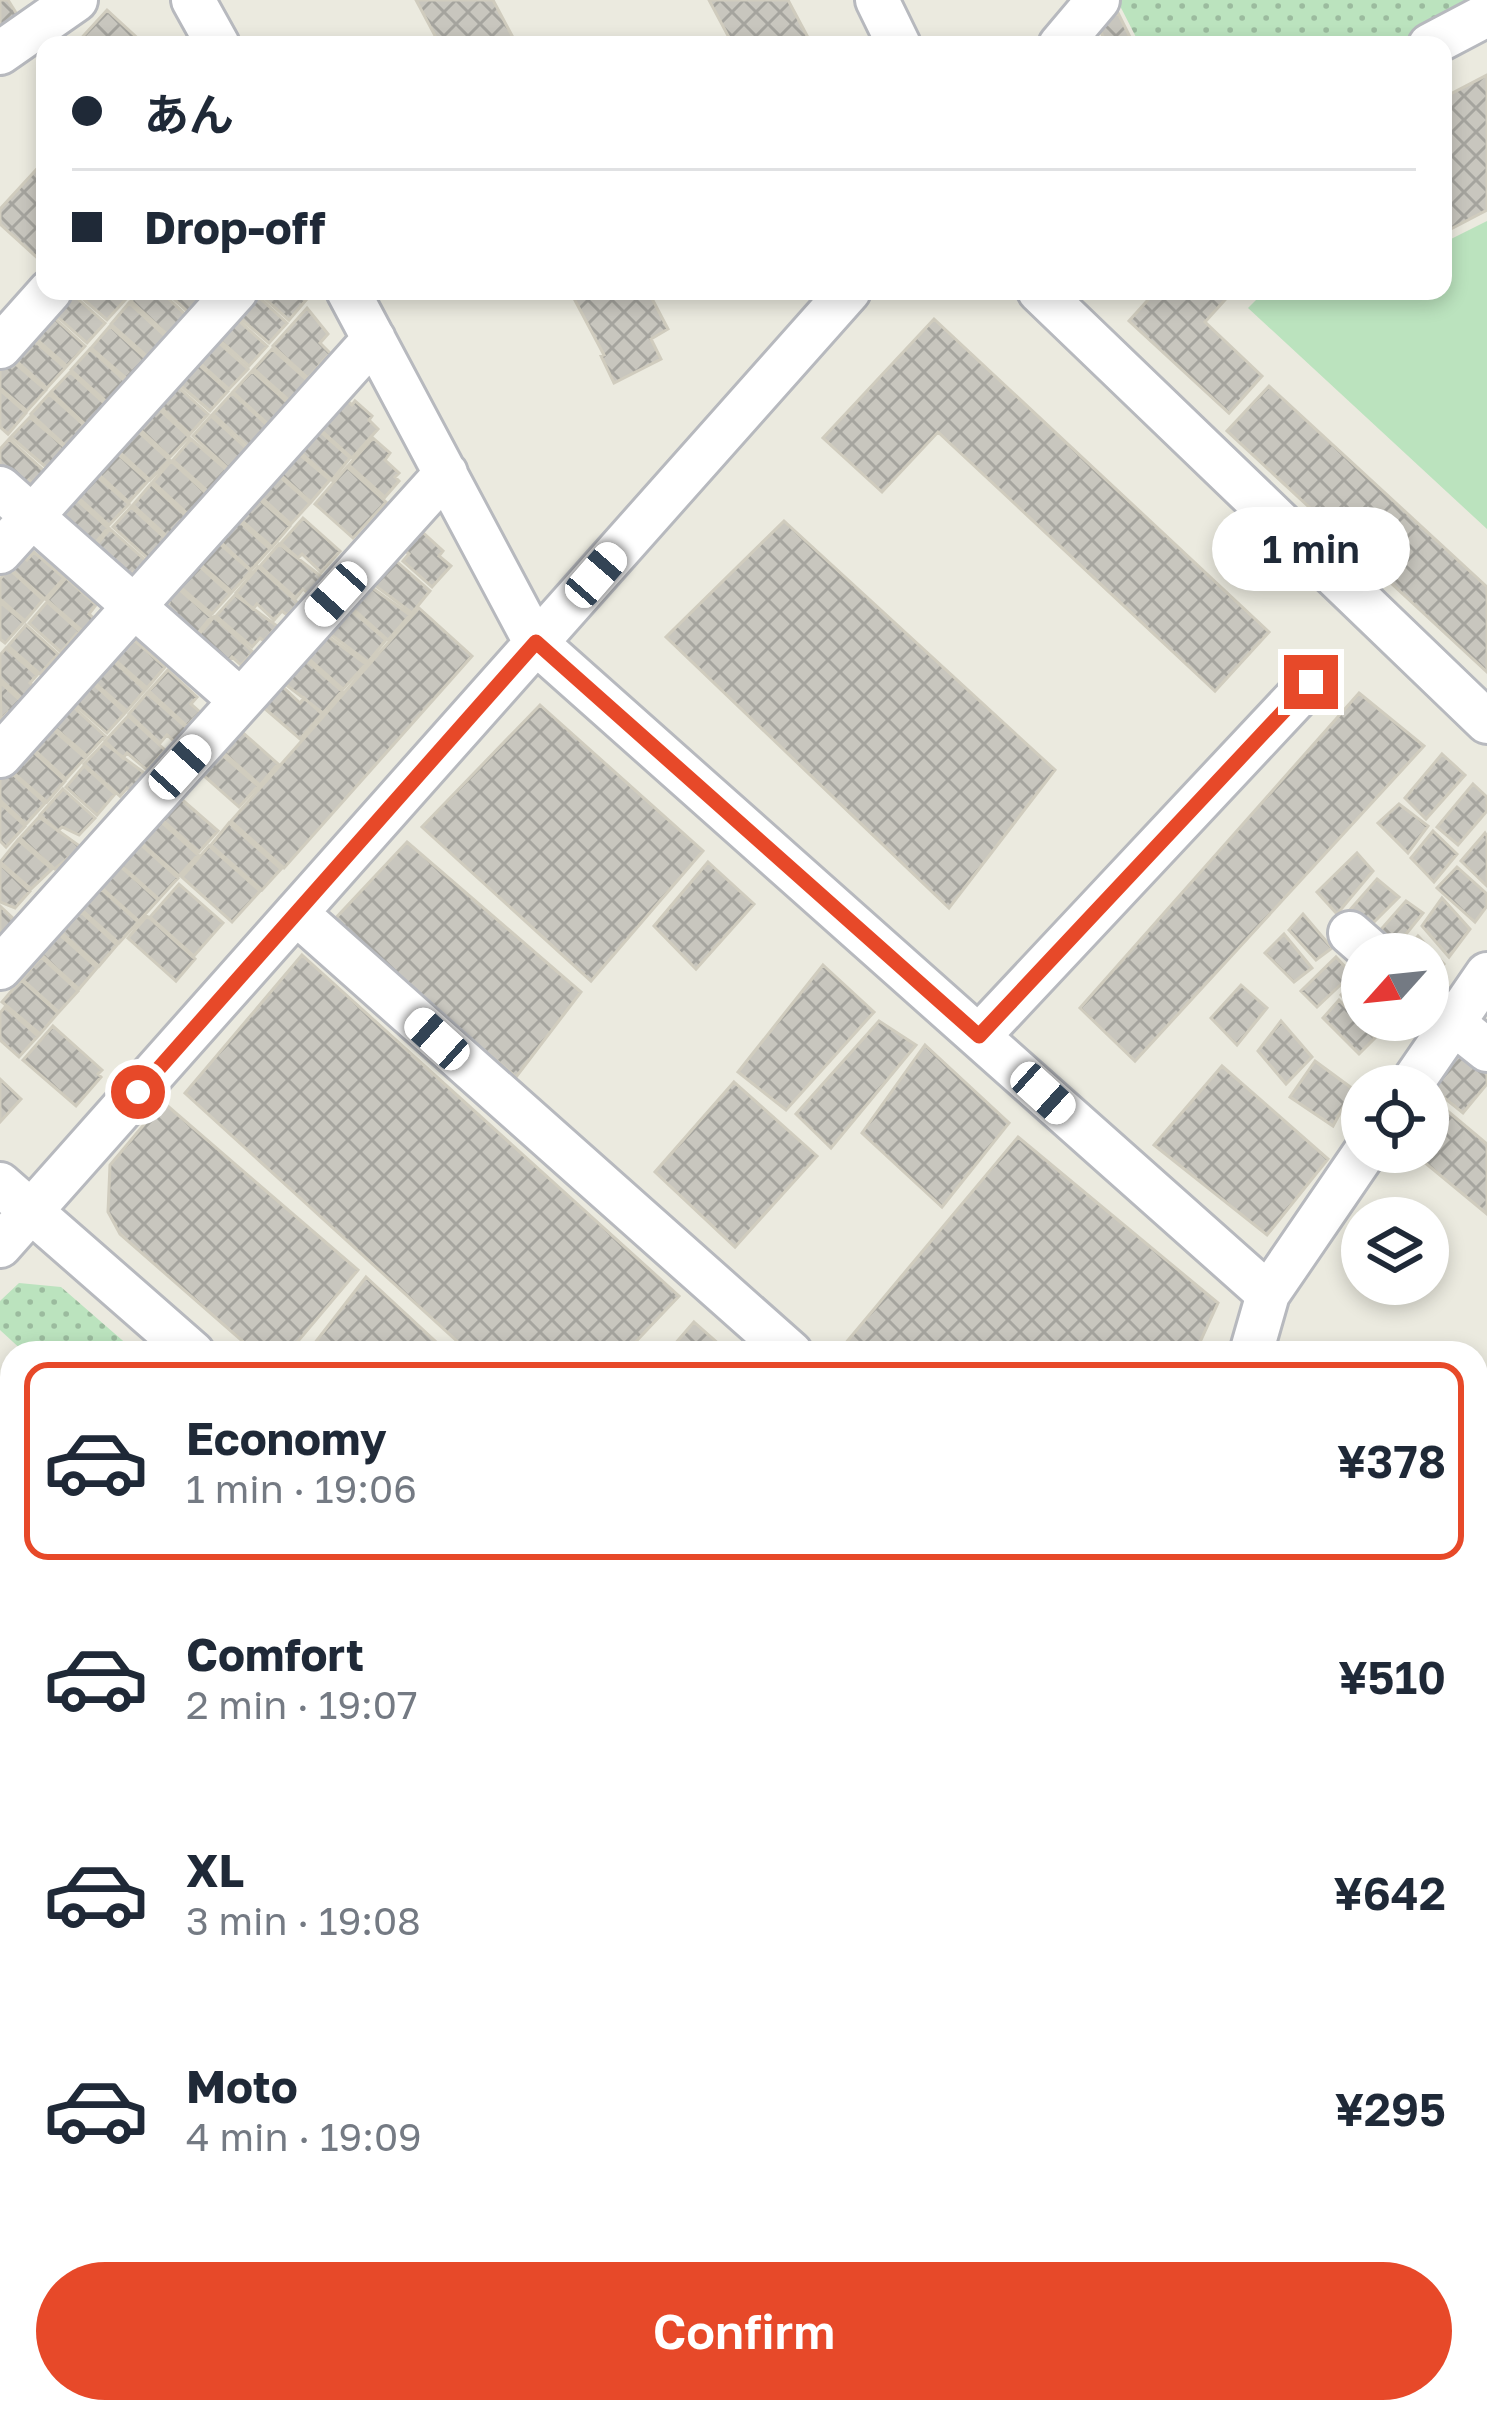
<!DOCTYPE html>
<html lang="en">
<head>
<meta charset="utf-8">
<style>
	body { margin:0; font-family:"Golos Text","Noto Sans JP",sans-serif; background:#f6f6f7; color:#1f2937; height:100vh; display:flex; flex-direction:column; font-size:45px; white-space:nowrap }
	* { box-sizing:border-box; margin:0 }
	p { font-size:39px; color:#747a83 }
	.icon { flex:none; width:66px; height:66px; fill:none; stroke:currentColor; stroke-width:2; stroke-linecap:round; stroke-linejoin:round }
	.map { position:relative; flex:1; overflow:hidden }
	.sheet { position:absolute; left:0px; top:1341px; width:1488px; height:1083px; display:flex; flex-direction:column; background:#fff; border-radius:36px 36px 0 0; box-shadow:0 6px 18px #0003 }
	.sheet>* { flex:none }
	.banner { position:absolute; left:36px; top:36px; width:1416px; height:264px; border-radius:24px; box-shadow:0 6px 18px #0003; display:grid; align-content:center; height:264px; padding:0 36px; background:#fff }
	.needle { width:78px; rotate:243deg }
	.fabs { position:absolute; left:1341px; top:933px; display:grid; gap:24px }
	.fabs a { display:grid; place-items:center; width:108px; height:108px; border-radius:50%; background:#fff; box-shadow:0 6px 18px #0003; font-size:60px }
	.end { position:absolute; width:54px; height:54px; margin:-27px; border:15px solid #e74929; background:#fff; box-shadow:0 0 0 6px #fff }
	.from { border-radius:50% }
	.bubble { position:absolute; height:84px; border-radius:42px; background:#fff; box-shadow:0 6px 18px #0003; font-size:39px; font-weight:600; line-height:84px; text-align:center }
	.car { position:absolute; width:36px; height:72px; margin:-36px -18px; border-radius:15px; box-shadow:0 0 9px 3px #0007; background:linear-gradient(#fff 24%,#345 0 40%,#fff 0 76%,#345 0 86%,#fff 0) }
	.banner b { display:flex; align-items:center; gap:42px; height:114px; font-size:45px }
	.banner b+b { border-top:3px solid #e0e1e3 }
	.banner i { width:30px; height:30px; background:#1f2937 }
	ul { padding:21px 0 0; list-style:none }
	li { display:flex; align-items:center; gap:36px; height:198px; margin:0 24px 18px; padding:0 12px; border:6px solid transparent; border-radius:24px }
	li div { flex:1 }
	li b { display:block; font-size:45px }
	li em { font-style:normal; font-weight:600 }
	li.on { border-color:#e74929 }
	li>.icon { width:108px; height:108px; stroke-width:1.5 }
	.action { display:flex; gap:24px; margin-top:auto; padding:24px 36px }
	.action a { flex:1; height:138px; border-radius:72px; background:#e74929; color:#fff; font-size:48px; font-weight:600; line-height:138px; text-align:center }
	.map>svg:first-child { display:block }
	.green { fill:url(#green-dots) }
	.pitch { fill:#bbe3be }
	.water { fill:#9ccbfe }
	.building { fill:url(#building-cross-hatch); stroke:#d0ccbe; stroke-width:3 }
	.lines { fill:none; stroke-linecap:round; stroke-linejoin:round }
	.minor-casing { stroke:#b7b9be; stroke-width:48 }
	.minor { stroke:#fff; stroke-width:42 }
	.route { stroke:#e74929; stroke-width:15 }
</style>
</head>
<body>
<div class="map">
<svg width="1487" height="2422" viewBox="0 0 1487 2422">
	<defs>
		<pattern id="green-dots" width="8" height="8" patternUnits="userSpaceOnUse" patternTransform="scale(3)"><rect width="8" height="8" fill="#bbe3be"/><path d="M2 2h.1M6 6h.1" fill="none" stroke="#9bbb9e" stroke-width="1.8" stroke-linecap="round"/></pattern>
		<pattern id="building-cross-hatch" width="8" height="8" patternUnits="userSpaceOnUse" patternTransform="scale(3)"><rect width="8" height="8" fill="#c8c6be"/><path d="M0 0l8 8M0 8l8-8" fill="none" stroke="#a5a49e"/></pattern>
	</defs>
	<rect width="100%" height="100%" fill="#ebeadf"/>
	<path class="green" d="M1117 0H1485L1395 45H1140Z
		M19 1283 61 1287 137 1353H25L0 1330V1301Z"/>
	<path class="pitch" d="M1487 221V529L1248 308 1265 291H1443V243Z"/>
	<path class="water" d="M1487 2033V2422H1155L1164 2412H1476V2046Z"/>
	<path class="building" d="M0 0H8L23 24 0 42Z
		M416 0H493L517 45H440Z
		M709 0H788L812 45H733Z
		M107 10 145 45H75Z
		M1118 13 1134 45H1107L1098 26Z
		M1487 75V210L1443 233V98Z
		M45 160V261L43 263 0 224V209Z
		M69 291 105 323 87 343 51 311Z
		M74 291H115L125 300 107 320Z
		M140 291H160L186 315 168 335 131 301Z
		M165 291H204L206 293 188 312Z
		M252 291 287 323 269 343 233 312Z
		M262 291H298L307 299 289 320 260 294Z
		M570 291H648L668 329 651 339 661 359 614 383 601 356 604 355Z
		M1156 291H1233L1205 322 1262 376 1229 413 1129 321Z
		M129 303 166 337 148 357 111 324Z
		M307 308 328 334 320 343 330 353 308 378 273 346Z
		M230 313 267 346 249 366 212 333Z
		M50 314 85 346 67 366 32 335Z
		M934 319 1269 632 1215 691 938 432 882 492 823 438Z
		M110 326 146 359 128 380 91 348Z
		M210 335 248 369 229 389 192 356Z
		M30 337 65 368 47 388 12 357Z
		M90 349 126 382 107 402 71 370Z
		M272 349 309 382 291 402 254 369Z
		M190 357 228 391 210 411 172 378Z
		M10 359 46 390 27 411 0 388V369Z
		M252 371 287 402 268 424 233 392Z
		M70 372 106 405 87 426 51 392Z
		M170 380 208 414 190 434 153 400Z
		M1269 386 1487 587V672L1227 431Z
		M0 390 26 413 8 434 0 427Z
		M232 393 267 425 248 446 213 414Z
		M338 393 352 405 355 401 372 416 369 420 378 429 352 458 312 422Z
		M49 394 86 427 67 447 31 414Z
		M151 402 189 437 170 457 133 423Z
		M211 416 248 450 230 470 193 436Z
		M30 417 67 449 49 470 11 437Z
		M131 425 169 460 150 480 113 446Z
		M314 426 350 458 332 480 294 447Z
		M373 438 390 453 385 460 399 473 395 477 399 481 385 497 349 465Z
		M9 439 50 476 39 488 29 480 21 488 0 469V449Z
		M191 439 229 472 210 493 173 460Z
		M111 448 148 481 129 502 93 469Z
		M292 448 330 480 311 502 274 469Z
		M171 461 208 495 190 516 153 482Z
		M347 467 386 502 353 538 315 504Z
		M270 468 310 503 291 524 252 489Z
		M91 471 129 504 109 525 72 492Z
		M151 484 188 518 170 539 133 505Z
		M67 491 108 528 90 549 57 520Z
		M259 499 290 526 272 547 240 519Z
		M131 507 168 541 151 561 113 527Z
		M231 514 270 549 251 570 213 535Z
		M303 518 340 551 321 572 302 554 298 558 281 543Z
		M784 521 1055 770 949 908 666 637Z
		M418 528 443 551 439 556 451 566 432 587 403 561 409 554 401 547Z
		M110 529 153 567 142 579 133 572 126 580 92 550Z
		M212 537 251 571 232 592 199 563Z
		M279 544 322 577 308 593 303 589 296 598 260 566Z
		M17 552 27 560 34 552 64 578 45 599 6 565Z
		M395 560 430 591 412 613 369 581Z
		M198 565 230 594 212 614 173 581Z
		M258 567 298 603 287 615 282 611 274 620 257 604 253 609 236 593Z
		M9 569 43 600 25 621 0 599V579Z
		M66 578 96 605 89 614 98 622 87 635 47 600Z
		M172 583 211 617 193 639 162 611 169 603 161 596Z
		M368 585 410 615 388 640 350 606Z
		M235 595 277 626 264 641 260 638 252 647 216 616Z
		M0 602 24 622 5 643 0 639Z
		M47 602 79 631 61 652 29 623Z
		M419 608 472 656 284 868 231 821Z
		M351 610 386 640 368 662 326 631Z
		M214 617 253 652 241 665 232 657 225 665 195 639Z
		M26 625 58 654 40 674 8 646Z
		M326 635 366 664 343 689 307 657Z
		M119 640 128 648 134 640 165 667 147 688 107 653Z
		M6 648 37 675 30 683 36 689 25 701 0 679V655Z
		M108 656 145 690 127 711 89 678Z
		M306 660 342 691 323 713 281 681 295 665 300 669Z
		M168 670 197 697 191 704 200 712 187 726 149 691Z
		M88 679 125 713 107 733 70 700Z
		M0 682 25 705 14 718 8 712 1 720Z
		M282 686 300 703 304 698 322 714 300 739 263 707Z
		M147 693 188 729 176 743 167 735 160 743 129 714Z
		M1359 693 1424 746 1135 1061 1080 1008Z
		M68 702 105 736 87 756 49 723Z
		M540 705 703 851 591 981 422 827Z
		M128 716 165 750 147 770 127 753 123 758 105 741Z
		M48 725 85 758 66 779 29 745Z
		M241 731 278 764 260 785 223 752Z
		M104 743 147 775 132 792 127 788 120 796 84 764Z
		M28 747 65 781 47 802 9 769Z
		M220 753 258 786 239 807 202 774Z
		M1442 754 1465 775 1426 819 1405 798Z
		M84 766 115 794 97 815 66 787Z
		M8 770 45 803 26 824 0 800V779Z
		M1473 784 1487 797V811L1458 845 1437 827Z
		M63 789 95 818 79 835 62 827 58 831 40 815Z
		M179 797 218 831 199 852 160 818Z
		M0 803 25 826 6 847 0 841Z
		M1399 804 1428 826 1408 853 1378 823Z
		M39 817 81 847 55 869 20 838Z
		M159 820 198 855 179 876 140 842Z
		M229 823 281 869 262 890 211 845Z
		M1433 831 1457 854 1434 882 1411 858Z
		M1485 833 1487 836V886L1461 861Z
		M18 840 52 869 31 889 0 862Z
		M407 842 581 992 516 1077 333 921Z
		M140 844 178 878 159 899 121 865Z
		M209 846 260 891 232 922 182 877Z
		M1357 853 1373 871 1337 914 1317 892Z
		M708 862 754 904 696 969 654 926Z
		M0 864 30 891 15 908 0 902Z
		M121 867 158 900 139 921 102 888Z
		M1457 867 1487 894V906L1475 922 1437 888Z
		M1377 879 1399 897 1360 936 1342 919Z
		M179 884 223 923 194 956 150 917Z
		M101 889 138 922 119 943 82 910Z
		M1442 898 1470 929 1449 957 1422 926Z
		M1406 901 1423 913 1390 954 1369 943Z
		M0 906 16 921 0 937Z
		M81 912 117 945 99 966 62 933Z
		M1303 914 1332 948 1316 960 1289 930Z
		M147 916 195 959 176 981 128 938Z
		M1284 934 1312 968 1294 982 1265 953Z
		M60 935 97 968 79 989 42 955Z
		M1418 936 1444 964 1428 983V954H1403Z
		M302 955 679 1296 625 1353H470L185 1093Z
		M41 957 78 991 59 1012 22 979Z
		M1336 957 1352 974 1317 1007 1301 991Z
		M823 965 874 1012 786 1110 738 1072Z
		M1361 973 1362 974V1016L1341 995Z
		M21 980 58 1013 40 1034 2 1002Z
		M1241 985 1267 1008 1237 1045 1211 1018Z
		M1339 1000 1375 1038 1359 1054 1323 1018Z
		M5 1007 38 1036 19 1057 0 1040V1013Z
		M1366 1020H1390L1379 1033Z
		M879 1021 916 1045 831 1148 796 1114Z
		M1281 1021 1312 1057 1286 1084 1258 1051Z
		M53 1026 102 1070 98 1074 101 1077 76 1106 23 1060Z
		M925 1045 1009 1123 942 1207 862 1133Z
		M1465 1046 1487 1064V1084L1463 1113 1432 1088Z
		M1315 1061 1353 1089 1333 1126 1290 1097Z
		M1222 1066 1328 1159 1267 1235 1154 1145Z
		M0 1079 21 1099 0 1122Z
		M734 1082 817 1156 735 1247 655 1172Z
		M1432 1098 1487 1144V1214L1412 1152H1428V1103Z
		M163 1102 358 1270 288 1353H256L120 1234 108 1212 110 1165Z
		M1018 1137 1218 1303 1195 1353 839 1351Z
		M366 1277 448 1353H307Z
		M694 1322 729 1353H667Z
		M11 1371 12 1625 0 1638V1382Z
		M1487 1484V1550L1476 1540V1497Z
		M1476 1570 1487 1579V1661L1476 1674Z
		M12 1639V1774L0 1788V1653Z
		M1476 1701 1487 1710V1760L1476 1751Z
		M12 1786V1835L0 1824V1800Z
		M12 2028V2168L0 2182V2041Z
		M156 2412H392L404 2422H168Z
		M528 2412H559L551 2422H539Z
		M860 2412H960L952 2422H871Z"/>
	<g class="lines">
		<defs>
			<path id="minor" d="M193 0 218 45
				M877 0 899 45
				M1060 45 1098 0
				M1430 45 1487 15
				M0 53 76 0
				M348 291 535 642 1268 1294
				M1039 291 1487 722
				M0 347 50 291
				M0 488 240 700
				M0 552 236 291
				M0 756 374 339
				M296 913 791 1353
				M1350 933 1374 954
				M0 968 446 473
				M1428 1003 1487 1050
				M979 1036 1311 682
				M1410 1086 1487 974
				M0 1184 193 1353
				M0 1246 849 291
				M1251 1353 1268 1294 1365 1152
				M0 1840 12 1850
				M1476 1868 1487 1855
				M0 2226 12 2212
				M0 2331 12 2342
				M88 2412 99 2422
				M706 2422 712 2412
				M1009 2422 1017 2412"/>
		</defs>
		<use href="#minor" class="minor-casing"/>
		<use href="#minor" class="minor"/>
	</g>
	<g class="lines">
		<path class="route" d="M138 1092 536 642 979 1036 1311 682"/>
	</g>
</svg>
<div class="fabs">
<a><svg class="needle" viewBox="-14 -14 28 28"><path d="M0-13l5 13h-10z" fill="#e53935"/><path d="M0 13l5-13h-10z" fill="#747a83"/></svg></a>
<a><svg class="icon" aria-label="locate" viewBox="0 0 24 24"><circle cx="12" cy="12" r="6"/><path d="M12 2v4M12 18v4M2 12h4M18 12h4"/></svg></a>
<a><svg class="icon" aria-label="layers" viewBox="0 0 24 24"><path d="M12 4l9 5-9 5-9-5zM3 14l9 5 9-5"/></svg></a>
</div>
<i class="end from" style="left:138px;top:1092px"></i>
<i class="end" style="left:1311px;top:682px"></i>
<div class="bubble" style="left:1212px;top:507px;width:198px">1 min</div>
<i class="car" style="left:596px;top:575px;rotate:41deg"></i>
<i class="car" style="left:336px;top:594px;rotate:222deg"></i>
<i class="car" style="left:180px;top:767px;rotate:42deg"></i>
<i class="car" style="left:437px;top:1039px;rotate:312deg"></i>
<i class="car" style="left:1043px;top:1093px;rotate:132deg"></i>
<div class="banner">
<b><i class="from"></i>あん</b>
<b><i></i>Drop-off</b>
</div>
<section class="sheet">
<ul>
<li class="on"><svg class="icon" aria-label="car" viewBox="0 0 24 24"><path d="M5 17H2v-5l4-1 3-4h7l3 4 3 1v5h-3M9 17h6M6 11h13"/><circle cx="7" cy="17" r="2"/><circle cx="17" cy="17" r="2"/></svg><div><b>Economy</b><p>1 min · 19:06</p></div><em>¥378</em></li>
<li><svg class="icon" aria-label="car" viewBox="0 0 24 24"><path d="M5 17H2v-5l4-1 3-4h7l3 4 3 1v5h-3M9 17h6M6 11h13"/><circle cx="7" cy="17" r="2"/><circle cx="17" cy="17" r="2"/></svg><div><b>Comfort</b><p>2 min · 19:07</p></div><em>¥510</em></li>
<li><svg class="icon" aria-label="car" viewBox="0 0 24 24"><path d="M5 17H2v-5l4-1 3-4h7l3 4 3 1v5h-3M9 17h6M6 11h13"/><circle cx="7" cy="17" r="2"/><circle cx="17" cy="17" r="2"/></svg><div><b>XL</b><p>3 min · 19:08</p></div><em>¥642</em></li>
<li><svg class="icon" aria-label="car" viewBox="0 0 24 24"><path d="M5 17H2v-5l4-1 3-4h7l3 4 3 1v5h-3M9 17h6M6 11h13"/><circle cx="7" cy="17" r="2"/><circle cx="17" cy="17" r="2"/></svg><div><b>Moto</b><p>4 min · 19:09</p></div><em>¥295</em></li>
</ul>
<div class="action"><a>Confirm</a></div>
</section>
</div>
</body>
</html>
